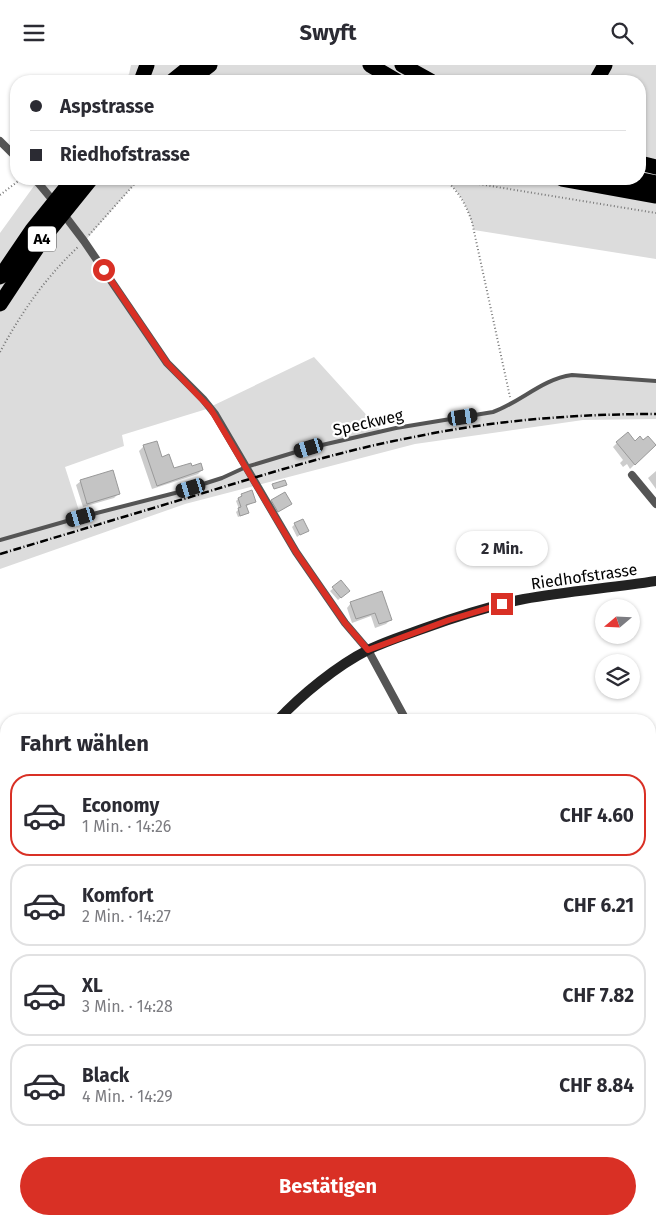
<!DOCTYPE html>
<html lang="de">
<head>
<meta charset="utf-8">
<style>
	body { margin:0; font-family:"Fira Sans",sans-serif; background:#f2f2f3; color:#2b2b33; height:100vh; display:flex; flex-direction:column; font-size:19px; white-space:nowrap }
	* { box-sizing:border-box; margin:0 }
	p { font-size:16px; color:#7c7c81 }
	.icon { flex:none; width:28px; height:28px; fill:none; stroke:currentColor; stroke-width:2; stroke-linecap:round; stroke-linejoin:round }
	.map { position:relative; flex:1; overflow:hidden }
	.panel { position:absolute; left:0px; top:649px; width:656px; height:511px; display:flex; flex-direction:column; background:#fff; border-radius:20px 20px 0 0; box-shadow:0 1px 4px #0004 }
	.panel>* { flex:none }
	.top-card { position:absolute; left:10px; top:10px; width:636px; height:110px; border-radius:20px; box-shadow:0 1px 4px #0004; display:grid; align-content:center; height:110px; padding:0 20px; background:#fff }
	.needle { width:32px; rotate:251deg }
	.tools { position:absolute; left:595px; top:534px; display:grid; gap:10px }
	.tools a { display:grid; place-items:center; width:45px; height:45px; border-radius:50%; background:#fff; box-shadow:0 1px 4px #0004; font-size:25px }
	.end { position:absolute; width:22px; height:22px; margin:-11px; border:6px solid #d93025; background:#fff; box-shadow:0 0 0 2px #fff }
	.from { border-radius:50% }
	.bubble { position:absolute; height:35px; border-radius:18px; background:#fff; box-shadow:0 1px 4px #0004; font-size:16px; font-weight:700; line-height:35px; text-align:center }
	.car { position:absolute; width:15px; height:30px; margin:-15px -8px; border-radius:6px; box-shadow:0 0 4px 1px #0007; background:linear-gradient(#222 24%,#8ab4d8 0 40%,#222 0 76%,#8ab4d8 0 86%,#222 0) }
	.top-card b { display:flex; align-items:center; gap:18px; height:48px; font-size:19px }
	.top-card b+b { border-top:1px solid #e1e1e2 }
	.top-card i { width:12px; height:12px; background:#2b2b33 }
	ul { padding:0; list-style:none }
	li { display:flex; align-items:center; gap:15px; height:82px; margin:0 10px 8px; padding:0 10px; border:2px solid #e1e1e2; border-radius:20px }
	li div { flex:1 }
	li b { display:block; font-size:19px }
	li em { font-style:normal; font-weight:700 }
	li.active { border-color:#d93025 }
	li>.icon { width:45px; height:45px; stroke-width:1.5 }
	h2 { padding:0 20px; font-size:22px; line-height:60px }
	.button { display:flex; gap:10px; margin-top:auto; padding:10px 20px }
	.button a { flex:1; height:58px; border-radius:30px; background:#d93025; color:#fff; font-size:20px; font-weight:700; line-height:58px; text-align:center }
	header { display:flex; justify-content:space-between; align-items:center; height:65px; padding:0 20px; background:#fff; font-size:22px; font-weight:700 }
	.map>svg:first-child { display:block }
	.green { fill:#dcdcdc; fill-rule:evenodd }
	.shadow { fill:#0003 }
	.building { fill:#c4c4c4; stroke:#999 }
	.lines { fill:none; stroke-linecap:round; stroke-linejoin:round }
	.path { stroke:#777; stroke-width:2; stroke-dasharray:1 2.5; stroke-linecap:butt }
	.lane { stroke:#555; stroke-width:4 }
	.street { stroke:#555; stroke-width:8 }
	.secondary { stroke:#222; stroke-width:10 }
	.highway { stroke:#000; stroke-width:15 }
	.rail { stroke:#000; stroke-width:2.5; stroke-dasharray:8 2.5 1 2.5; stroke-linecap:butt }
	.route { stroke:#d93025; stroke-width:6 }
	.labels { text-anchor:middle; stroke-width:4.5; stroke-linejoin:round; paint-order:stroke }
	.shield { fill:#fff; stroke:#4c4c4c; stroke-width:1 }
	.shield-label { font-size:15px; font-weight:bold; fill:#000 }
	.street-label { font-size:16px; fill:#000; stroke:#fff }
</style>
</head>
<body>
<header><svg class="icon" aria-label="menu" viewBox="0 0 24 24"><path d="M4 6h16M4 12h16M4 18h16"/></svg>Swyft<svg class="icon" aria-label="search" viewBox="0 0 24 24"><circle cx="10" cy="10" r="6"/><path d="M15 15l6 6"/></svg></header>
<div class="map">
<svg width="656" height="1159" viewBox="0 0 656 1159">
	<rect width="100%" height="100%" fill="#fff"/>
	<path class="green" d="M131 0H656V194L474 165C469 145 461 126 443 114H640V16H124L129 9Z
		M39 114H139L84 177 162 291 210 342 314 292 381 366 493 347 545 318 572 310 656 316V354L583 355 415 379 185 439 0 504V168ZM210 343 246 402C193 426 137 438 81 452L65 402 124 381 122 370Z
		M119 1154H388L381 1159H115Z"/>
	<path class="shadow" d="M643 377 654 380 630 404 627 399 623 402 620 398 623 395 613 382 617 378Z
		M144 381 161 393 173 405 191 403 202 405 198 409 152 424 139 386Z
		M656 406V424L648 413Z
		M81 416 119 428 114 433 83 442 76 420Z
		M242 430 254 437 245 442 247 448 244 450 238 452 236 447 239 444 236 436Z
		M272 436 290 439 275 449 269 438Z
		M295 459 307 465 297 472 292 462Z
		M341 517 348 526 338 535 330 526Z
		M382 528 391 554 386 559 375 563 371 551 352 558 347 543 351 538Z
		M6 1124V1144L0 1139V1132Z
		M15 1154H62L58 1159H51L46 1155 43 1159H22Z"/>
	<path class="building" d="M628 367 635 376 640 371 643 375 648 371 656 380 635 400 616 377Z
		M157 376 162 392 169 389 174 403 191 398 192 401 201 398 203 405 157 421 143 380Z
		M113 405 120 429 87 439 80 415Z
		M285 415 287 420 274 424 272 419Z
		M252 425 256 437 246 440 249 448 240 451 238 443 241 442 238 433 242 431 241 429Z
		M285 427 292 439 278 447 271 435Z
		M303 454 309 466 300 470 294 458Z
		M341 515 350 526 341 533 332 522Z
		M382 526 392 555 379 559 375 548 356 554 350 537Z
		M25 1154H48L44 1159H32Z"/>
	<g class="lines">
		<path class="path" d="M443 114C458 124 466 140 472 157L510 332
			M448 114 656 148
			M0 130 21 114
			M89 170 139 114
			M0 287C21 248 45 213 78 182
			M650 782 656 781
			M0 981 6 988"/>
		<path class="lane" d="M0 475 81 452 175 428 222 413 246 402 309 383 396 363 493 347C521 337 542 314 572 310L656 316"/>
		<path class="street" d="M0 76 16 92
			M35 114 55 138
			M62 147 84 176 167 298 203 334 215 349 296 487 345 558 368 585 406 655
			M632 410 656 439
			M650 1098 656 1109
			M210 1154 217 1159
			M655 1159 656 1152"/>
		<path class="secondary" d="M278 655C301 630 338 600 368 585 386 576 406 570 425 563 458 551 490 541 524 534 568 526 612 523 656 516
			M0 1068 6 1063"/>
		<path class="highway" d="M370 0 397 16
			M402 0 431 16
			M141 16 147 0
			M172 16 192 0
			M189 16 210 0
			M596 16 605 0
			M640 98 656 102
			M562 114 656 131
			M637 114 656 118
			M0 212 32 165 73 114
			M0 239 45 171 91 114"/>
		<path class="rail" d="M0 489C70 468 140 447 210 426 279 405 348 384 419 371 497 355 576 349 656 349"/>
	</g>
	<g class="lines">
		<path class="route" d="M104 205 167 298 210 343 296 487 345 558 368 585 449 555 502 539"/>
	</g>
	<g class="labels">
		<rect class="shield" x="28" y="161.5" width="28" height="25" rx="4"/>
		<g class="shield-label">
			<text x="42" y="179">A4</text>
		</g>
		<g class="street-label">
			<text transform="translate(368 357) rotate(-13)" y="6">Speckweg</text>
			<text transform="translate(584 511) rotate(-8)" y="6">Riedhofstrasse</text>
		</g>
	</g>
</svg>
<div class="tools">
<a><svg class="needle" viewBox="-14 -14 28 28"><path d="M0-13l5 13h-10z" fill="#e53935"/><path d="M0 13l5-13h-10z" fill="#7c7c81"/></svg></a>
<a><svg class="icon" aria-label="layers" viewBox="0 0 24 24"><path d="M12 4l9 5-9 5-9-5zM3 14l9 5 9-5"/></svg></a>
</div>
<i class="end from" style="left:104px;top:205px"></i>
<i class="end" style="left:502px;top:539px"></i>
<div class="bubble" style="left:456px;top:466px;width:92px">2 Min.</div>
<i class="car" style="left:463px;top:352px;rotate:81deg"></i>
<i class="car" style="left:309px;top:383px;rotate:253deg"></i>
<i class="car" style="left:191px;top:423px;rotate:253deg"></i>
<i class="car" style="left:81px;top:452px;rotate:254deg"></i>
<div class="top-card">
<b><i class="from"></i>Aspstrasse</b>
<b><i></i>Riedhofstrasse</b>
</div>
<section class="panel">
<h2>Fahrt wählen</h2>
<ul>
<li class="active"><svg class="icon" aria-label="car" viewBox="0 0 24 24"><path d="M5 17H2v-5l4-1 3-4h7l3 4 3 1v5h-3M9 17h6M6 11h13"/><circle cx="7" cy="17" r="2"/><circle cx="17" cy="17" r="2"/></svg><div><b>Economy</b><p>1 Min. · 14:26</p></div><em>CHF 4.60</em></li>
<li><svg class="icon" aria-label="car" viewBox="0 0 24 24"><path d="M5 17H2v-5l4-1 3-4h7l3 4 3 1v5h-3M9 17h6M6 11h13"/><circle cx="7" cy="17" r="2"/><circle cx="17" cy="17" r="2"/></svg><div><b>Komfort</b><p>2 Min. · 14:27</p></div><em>CHF 6.21</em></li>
<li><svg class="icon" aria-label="car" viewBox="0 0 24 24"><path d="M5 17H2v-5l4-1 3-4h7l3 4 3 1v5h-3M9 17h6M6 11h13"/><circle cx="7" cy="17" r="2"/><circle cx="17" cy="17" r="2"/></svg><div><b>XL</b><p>3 Min. · 14:28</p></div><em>CHF 7.82</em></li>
<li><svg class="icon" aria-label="car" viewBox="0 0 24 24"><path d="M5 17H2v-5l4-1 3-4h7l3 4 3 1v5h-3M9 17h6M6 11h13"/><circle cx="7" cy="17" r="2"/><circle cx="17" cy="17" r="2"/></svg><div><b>Black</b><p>4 Min. · 14:29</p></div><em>CHF 8.84</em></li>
</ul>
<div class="button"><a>Bestätigen</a></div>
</section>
</div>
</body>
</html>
